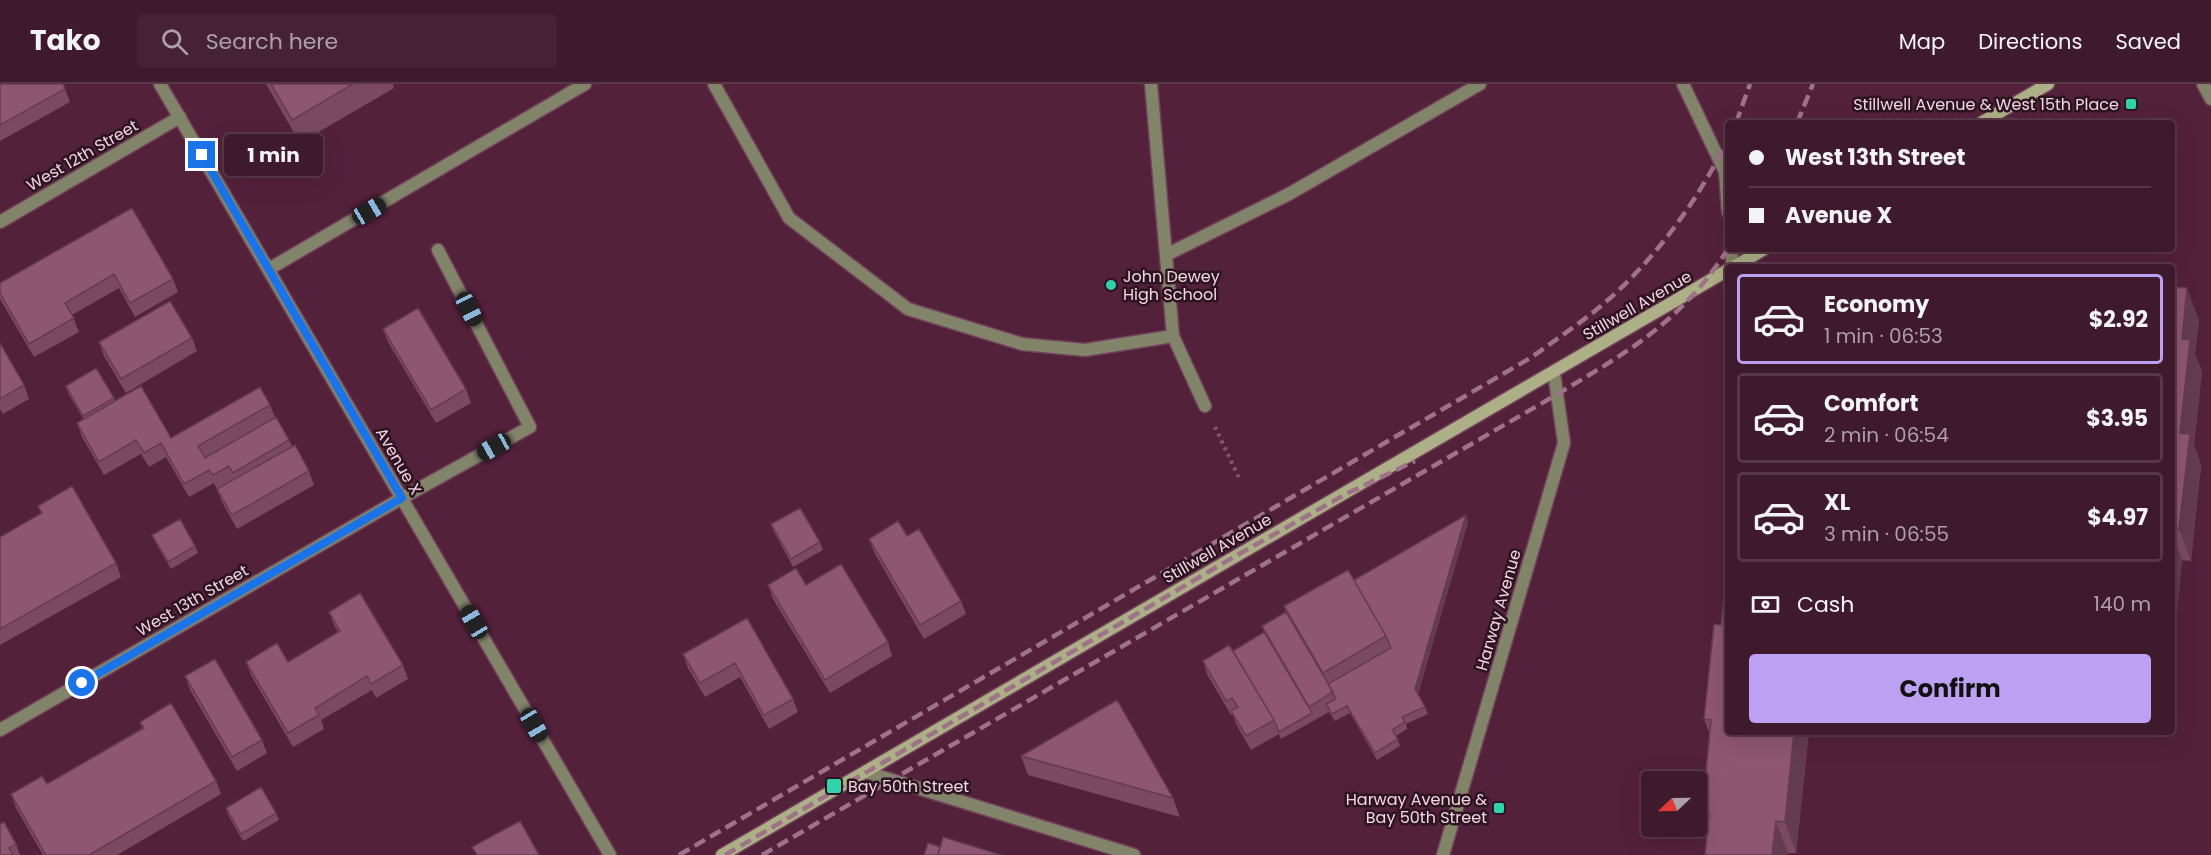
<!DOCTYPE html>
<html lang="en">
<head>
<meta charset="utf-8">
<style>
	body { margin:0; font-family:Poppins,sans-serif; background:#462234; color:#f1f3f6; height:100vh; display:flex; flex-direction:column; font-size:22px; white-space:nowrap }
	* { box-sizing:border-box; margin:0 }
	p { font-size:20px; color:#ada0a9 }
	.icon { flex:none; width:33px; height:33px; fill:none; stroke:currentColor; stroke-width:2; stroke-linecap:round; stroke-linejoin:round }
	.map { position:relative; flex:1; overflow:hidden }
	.sheet { position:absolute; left:1725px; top:180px; width:450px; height:471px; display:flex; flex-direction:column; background:#3f192c; border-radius:6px; box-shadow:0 6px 24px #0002,0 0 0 2px #583848 }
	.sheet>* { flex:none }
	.top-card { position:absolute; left:1725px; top:36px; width:450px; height:132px; border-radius:6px; box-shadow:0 6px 24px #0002,0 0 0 2px #583848; display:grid; align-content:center; height:132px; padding:0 24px; background:#3f192c }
	.needle { width:39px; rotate:248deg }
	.tools { position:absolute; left:1641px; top:687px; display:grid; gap:12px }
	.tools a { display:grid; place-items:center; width:66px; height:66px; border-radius:6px; background:#3f192c; box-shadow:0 6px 24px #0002,0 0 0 2px #583848; font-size:30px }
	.end { position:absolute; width:27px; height:27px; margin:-14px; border:8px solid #1a73e8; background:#fff; box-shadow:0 0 0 3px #fff }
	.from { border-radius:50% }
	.bubble { position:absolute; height:42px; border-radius:6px; background:#3f192c; box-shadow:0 6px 24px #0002,0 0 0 2px #583848; font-size:20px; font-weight:700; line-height:42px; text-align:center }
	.car { position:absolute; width:18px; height:36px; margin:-18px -9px; border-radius:8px; box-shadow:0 0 4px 2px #0007; background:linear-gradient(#222 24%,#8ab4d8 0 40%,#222 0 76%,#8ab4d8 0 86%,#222 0) }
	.top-card b { display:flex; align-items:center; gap:21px; height:57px; font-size:22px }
	.top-card b+b { border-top:2px solid #583848 }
	.top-card i { width:15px; height:15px; background:#f1f3f6 }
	ul { padding:10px 0 0; list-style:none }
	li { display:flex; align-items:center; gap:18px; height:90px; margin:0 12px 9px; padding:0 12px; border:3px solid #583848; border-radius:6px }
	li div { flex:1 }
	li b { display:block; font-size:22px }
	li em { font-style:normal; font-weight:700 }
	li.active { border-color:#bca0f2 }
	li>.icon { width:54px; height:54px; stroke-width:1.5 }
	.pay { display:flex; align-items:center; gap:15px; height:66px; padding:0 24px; font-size:22px }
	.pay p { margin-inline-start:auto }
	.cta { display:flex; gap:12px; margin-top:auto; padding:12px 24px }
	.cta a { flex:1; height:69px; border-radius:6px; background:#bca0f2; color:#111; font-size:24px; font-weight:700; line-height:69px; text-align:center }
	header { display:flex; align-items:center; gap:36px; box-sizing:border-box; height:84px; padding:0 30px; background:#3f192c; border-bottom:2px solid #583848 }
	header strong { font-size:28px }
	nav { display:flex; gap:33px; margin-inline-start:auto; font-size:21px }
	.search { width:420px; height:54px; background:#462234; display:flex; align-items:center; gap:15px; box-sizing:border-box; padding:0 21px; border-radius:6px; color:#ada0a9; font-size:22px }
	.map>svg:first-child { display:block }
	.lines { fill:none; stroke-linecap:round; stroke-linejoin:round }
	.lane-casing { stroke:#714159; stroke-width:15 }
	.street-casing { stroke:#714159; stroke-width:15 }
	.secondary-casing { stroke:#714159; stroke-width:15 }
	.path { stroke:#86586f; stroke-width:4; stroke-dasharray:3 4.5; stroke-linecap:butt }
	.lane { stroke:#82846a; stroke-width:12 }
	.street { stroke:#82846a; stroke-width:12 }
	.secondary { stroke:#adb086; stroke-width:12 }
	.rail { stroke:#9e7388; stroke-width:4.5; stroke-dasharray:12 6; stroke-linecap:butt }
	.wall { fill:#7b4a61 }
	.shaded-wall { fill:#643c4f }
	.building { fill:#8f5671; stroke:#643c4f; stroke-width:1.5 }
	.route { stroke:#1a73e8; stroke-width:8 }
	.poi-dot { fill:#2fd4aa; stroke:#2c1420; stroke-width:2 }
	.labels { text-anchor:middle; stroke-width:5; stroke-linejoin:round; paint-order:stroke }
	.poi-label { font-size:16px; fill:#f6d5e3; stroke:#2c1420; text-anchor:end }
	.street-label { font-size:16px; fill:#f6d5e3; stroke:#2c1420 }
</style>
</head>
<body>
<header>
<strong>Tako</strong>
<div class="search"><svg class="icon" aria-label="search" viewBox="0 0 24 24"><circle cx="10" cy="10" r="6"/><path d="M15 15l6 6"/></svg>Search here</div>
<nav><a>Map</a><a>Directions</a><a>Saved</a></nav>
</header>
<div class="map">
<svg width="2211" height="771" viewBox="0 0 2211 771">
	<rect width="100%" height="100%" fill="#54213b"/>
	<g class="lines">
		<defs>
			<path id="lane" d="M714 0 789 134 908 225 1022 260 1085 266 1173 252
				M1151 0 1173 252 1205 322
				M1683 0 1725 88 1728 128
				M1731 165 1733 183
				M1166 171 1289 110 1480 0
				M269 185 585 0
				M402 414 530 343 438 166"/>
			<path id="street" d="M160 0 610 771
				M2203 0 2211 15
				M0 138 180 33
				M0 646 402 414
				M866 688 1134 771
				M1443 771 1564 359 1554 289"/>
			<path id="secondary" d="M1981 39 2048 0
				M1734 183 1764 165
				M722 771 1728 186"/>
		</defs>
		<use href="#lane" class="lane-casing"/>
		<use href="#street" class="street-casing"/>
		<use href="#secondary" class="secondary-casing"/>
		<path class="path" d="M1215 343 1240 396"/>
		<use href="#lane" class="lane"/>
		<use href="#street" class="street"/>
		<use href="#secondary" class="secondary"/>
		<path class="rail" d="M1736 39 1750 0
			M1797 39 1813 0
			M679 771 1532 273C1562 251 1593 231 1620 205 1665 162 1700 111 1728 56
			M725 771 1239 470 1346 410 1415 377
			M762 771 1556 311C1602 283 1651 256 1688 216 1703 201 1716 183 1728 165"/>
	</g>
	<path class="wall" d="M0 0 65 5 70 18 0 57Z
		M266 0H393L394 4 300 59Z
		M132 124 173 195 178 208 135 233 119 204 72 231 79 248 34 273 0 215V199Z
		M2172 203 2199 236 2195 270 2202 287 2194 361 2201 381 2191 477 2182 476 2173 568H2172Z
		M383 245 466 305 471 319 436 339 388 258Z
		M192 254 197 267 126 309 104 272 99 258Z
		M0 259 24 301 29 315 3 330 0 325Z
		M66 302 114 314 115 317 171 354 270 321 275 333 289 356 292 362 309 387 314 401 237 445 222 418 217 405 214 399 189 413 166 373 149 383 141 370 104 391 82 353 77 339 84 336 68 309Z
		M38 422 116 479 121 493 0 561V453L41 430Z
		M1468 438 1418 610 1425 623 1428 630 1406 640 1407 645 1396 652 1400 662 1377 676 1350 629 1335 637 1329 628 1281 655 1279 650 1251 666 1236 640 1233 630 1231 631 1207 590 1203 577 1233 567 1265 549 1262 542 1286 528 1284 522 1354 496Z
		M771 440 820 458 823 466 793 483 774 448Z
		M152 451 195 462 198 469 171 485 155 458Z
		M907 452 961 517 966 530 924 555 874 468 869 455Z
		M768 501H806L888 558 892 572 830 609 773 515Z
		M329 528 403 581 408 595 376 614 372 606 321 636 324 645 293 663 251 591 246 578H288L338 548 334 541Z
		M747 534 793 615 798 628 769 645 740 593 705 613 688 584 683 570Z
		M1721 541 1809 648 1796 769H1788L1787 771H1705L1708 745 1702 729 1710 651 1704 635Z
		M185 592 262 656 267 669 237 687 190 606Z
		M140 638 216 697 221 710 117 771H43L16 724 11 710 47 700 142 644Z
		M1021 672 1173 714 1180 733 1028 691Z
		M226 724 276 729 279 736 243 757 228 731Z
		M0 740 16 760 20 771H0Z"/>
	<path class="shaded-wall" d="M2187 204 2199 236 2195 270 2202 287 2194 361 2201 381 2191 477 2179 445 2182 255Z
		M1466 431 1468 438 1417 612 1415 605Z
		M2172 448 2182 476 2173 568 2172 565Z
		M1794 648H1809L1796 769 1785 738Z
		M1776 737 1788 769 1787 771H1772Z"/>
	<path class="building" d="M0 0H63L65 5 0 41Z
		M271 0H353L292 36Z
		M132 124 173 195 130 219 114 190 65 219 74 234 29 260 0 209V199Z
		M2172 203 2187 204 2182 255 2190 256 2180 349 2190 350 2179 445 2172 444Z
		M170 217 192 254 121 295 99 258Z
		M418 224 466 305 431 326 383 245Z
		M0 259 24 301 0 315Z
		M96 284 114 314 83 332 66 302Z
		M141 302 171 354 260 303 270 321 198 362 205 374 276 333 289 356 233 389 229 382 213 391 209 386 184 400 161 359 144 369 136 356 99 378 77 339Z
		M295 361 309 387 232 431 217 405Z
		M72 402 116 479 0 545V453L42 429 38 422Z
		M800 424 820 458 791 475 771 440Z
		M1466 431 1415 605 1425 623 1402 633 1405 638 1392 646 1398 655 1375 669 1347 622 1332 630 1326 620 1336 615 1328 600 1391 564 1386 552 1354 496Z
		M180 435 195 462 168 478 152 451Z
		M898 437 907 452 919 445 961 517 920 541 869 455Z
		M1728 475V648H1794L1785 738 1776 737 1772 771H1705L1709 730 1702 729 1711 636 1704 635 1714 540 1721 541Z
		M841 480 888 558 825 596 768 501 796 484 806 501Z
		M1348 486 1386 552 1323 589 1284 522Z
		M360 509 403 581 371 600 367 592 315 624 319 631 288 649 246 578 277 559 288 578 340 547 329 528Z
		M1286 528 1333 608 1309 623 1262 542Z
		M747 534 793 615 764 631 735 579 700 599 683 570Z
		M1264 548 1312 629 1279 648 1274 636 1233 567Z
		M1229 561 1274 636 1246 652 1231 627 1238 623 1232 614 1226 617 1203 577Z
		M215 575 262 656 232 673 185 592Z
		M1117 616 1173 714 1021 672Z
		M171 619 216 697 89 771H46L11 710 42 692 47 700 144 644 140 638Z
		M261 703 276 729 241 750 226 724Z
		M520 737 539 771H477L472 763Z
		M4 738 16 760 9 764 13 771H0V740Z
		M943 753 1001 771H938Z
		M928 759 940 763 938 771H924Z"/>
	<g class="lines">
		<path class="route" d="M82 599 402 414 202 71"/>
	</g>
	<g class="poi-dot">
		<rect x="2125" y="14" width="12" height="12" rx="3"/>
		<circle cx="1111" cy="201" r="6"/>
		<rect x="826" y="694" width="16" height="16" rx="3"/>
		<rect x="1493" y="718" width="12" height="12" rx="3"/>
	</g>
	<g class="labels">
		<g class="poi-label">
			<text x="2119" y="26">Stillwell Avenue &amp; West 15th Place</text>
			<text x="1123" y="198" text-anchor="start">John Dewey<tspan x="1123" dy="18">High School</tspan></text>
			<text x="848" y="708" text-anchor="start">Bay 50th Street</text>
			<text x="1487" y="721">Harway Avenue &amp;<tspan x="1487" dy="18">Bay 50th Street</tspan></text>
		</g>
		<g class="street-label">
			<text transform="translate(82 71) rotate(-30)" y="6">West 12th Street</text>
			<text transform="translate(1637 221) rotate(-30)" y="6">Stillwell Avenue</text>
			<text transform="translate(399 377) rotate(60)" y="6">Avenue X</text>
			<text transform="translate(1217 464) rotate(-30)" y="6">Stillwell Avenue</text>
			<text transform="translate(192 516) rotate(-30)" y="6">West 13th Street</text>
			<text transform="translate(1498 526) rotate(-74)" y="6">Harway Avenue</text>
		</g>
	</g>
</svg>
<div class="tools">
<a><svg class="needle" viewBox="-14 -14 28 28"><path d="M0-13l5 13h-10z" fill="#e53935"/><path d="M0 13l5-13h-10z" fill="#ada0a9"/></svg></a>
</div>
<i class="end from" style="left:82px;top:599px"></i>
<i class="end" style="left:202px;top:71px"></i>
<div class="bubble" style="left:224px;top:50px;width:99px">1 min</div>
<i class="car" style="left:369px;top:127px;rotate:60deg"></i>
<i class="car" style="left:469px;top:225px;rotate:153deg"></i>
<i class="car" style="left:494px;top:363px;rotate:241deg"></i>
<i class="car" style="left:474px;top:538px;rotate:330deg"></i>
<i class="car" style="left:534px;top:641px;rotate:150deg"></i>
<div class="top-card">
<b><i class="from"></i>West 13th Street</b>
<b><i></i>Avenue X</b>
</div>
<section class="sheet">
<ul>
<li class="active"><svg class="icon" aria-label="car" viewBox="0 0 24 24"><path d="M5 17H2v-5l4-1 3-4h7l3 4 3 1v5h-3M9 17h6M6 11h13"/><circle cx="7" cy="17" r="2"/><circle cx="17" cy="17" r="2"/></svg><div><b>Economy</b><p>1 min · 06:53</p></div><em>$2.92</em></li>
<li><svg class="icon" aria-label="car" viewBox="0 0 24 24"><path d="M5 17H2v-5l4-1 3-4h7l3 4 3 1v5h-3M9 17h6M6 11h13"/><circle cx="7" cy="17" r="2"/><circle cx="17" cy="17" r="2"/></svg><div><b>Comfort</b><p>2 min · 06:54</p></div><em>$3.95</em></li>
<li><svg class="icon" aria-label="car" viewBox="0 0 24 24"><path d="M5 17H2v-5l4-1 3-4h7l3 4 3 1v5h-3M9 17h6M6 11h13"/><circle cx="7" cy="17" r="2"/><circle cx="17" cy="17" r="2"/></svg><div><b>XL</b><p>3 min · 06:55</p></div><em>$4.97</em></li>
</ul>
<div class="pay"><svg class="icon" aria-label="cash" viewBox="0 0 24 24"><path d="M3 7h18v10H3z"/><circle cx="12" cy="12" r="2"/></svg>Cash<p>140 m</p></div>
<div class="cta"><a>Confirm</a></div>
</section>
</div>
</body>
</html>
